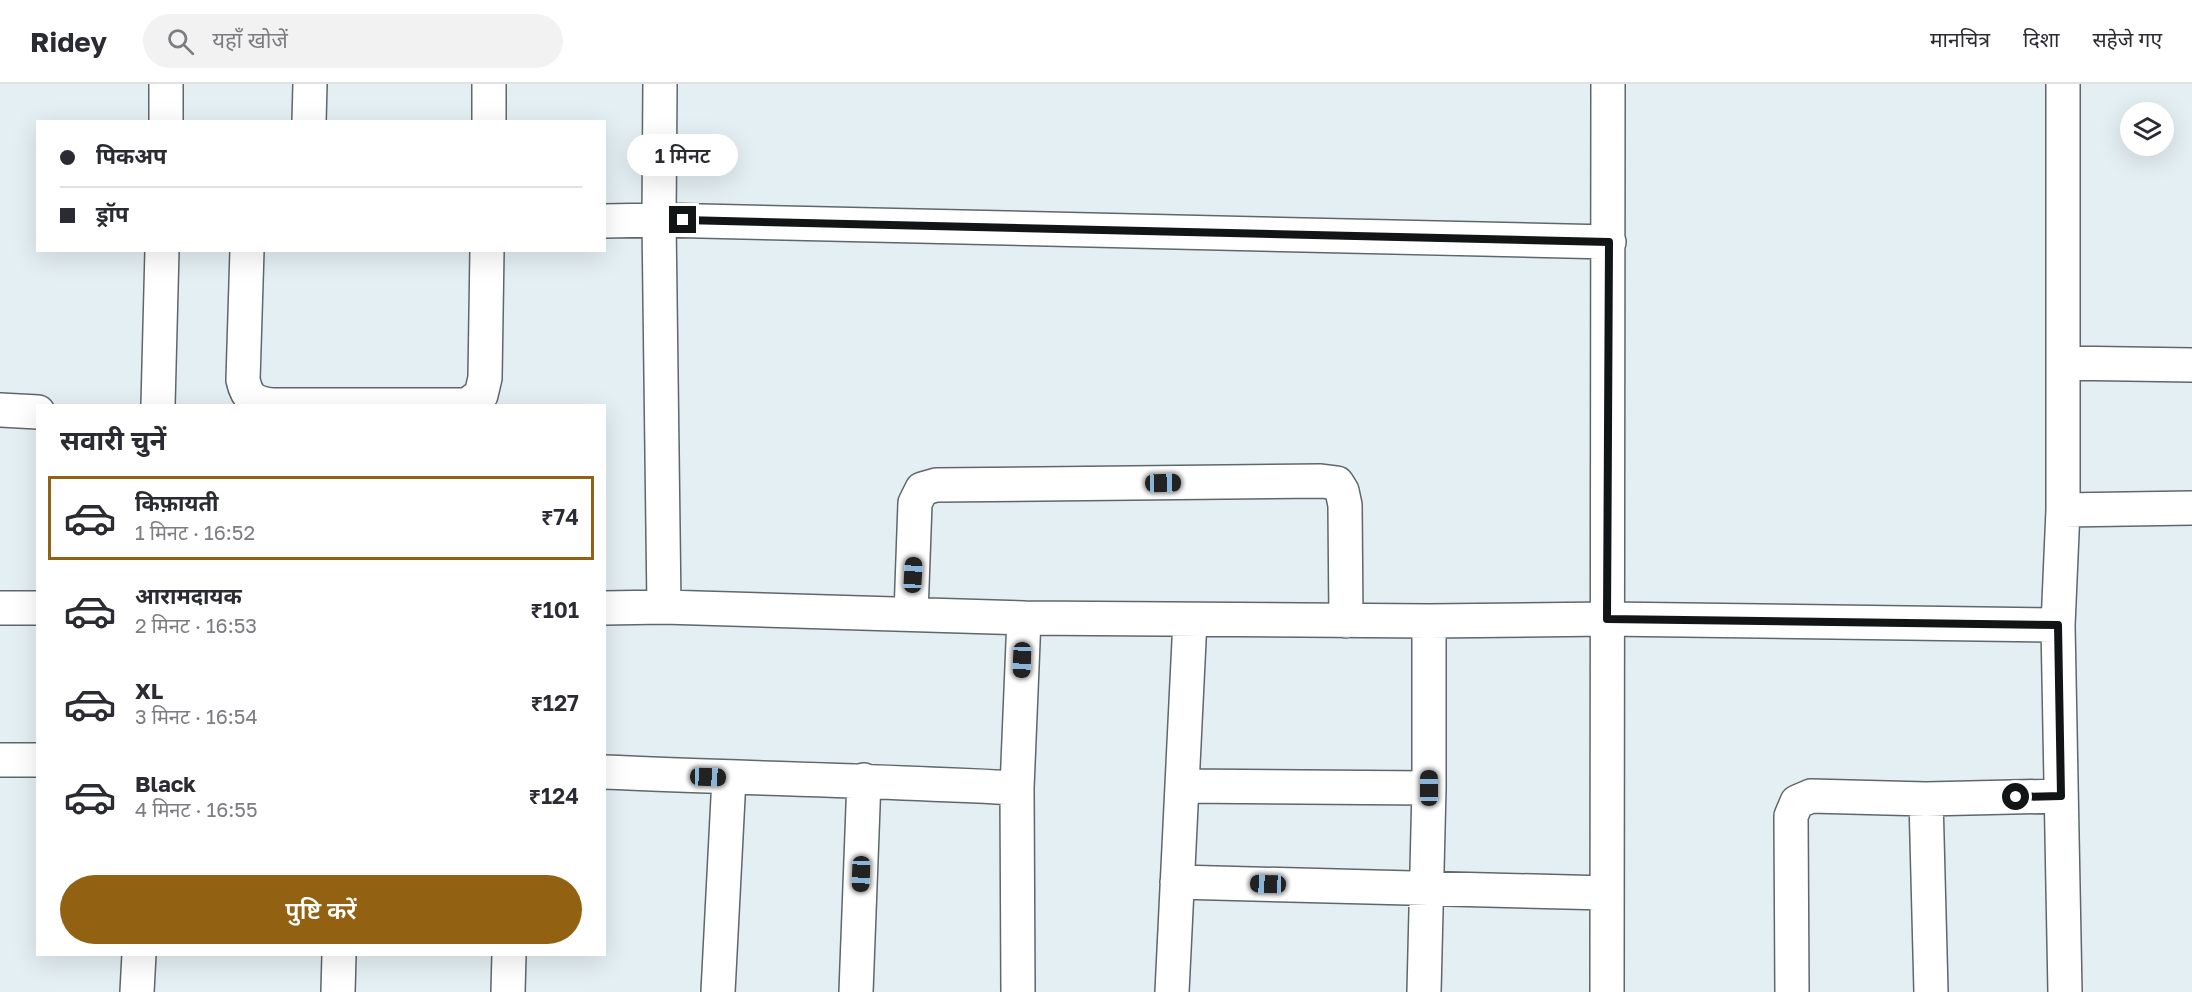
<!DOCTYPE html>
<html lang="hi">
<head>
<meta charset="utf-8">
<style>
	body { margin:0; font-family:"Golos Text","Noto Sans Devanagari",sans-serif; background:#f2f2f3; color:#2b2b33; height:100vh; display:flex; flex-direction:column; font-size:22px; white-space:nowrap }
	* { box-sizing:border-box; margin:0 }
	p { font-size:20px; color:#7c7c81 }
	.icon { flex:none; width:33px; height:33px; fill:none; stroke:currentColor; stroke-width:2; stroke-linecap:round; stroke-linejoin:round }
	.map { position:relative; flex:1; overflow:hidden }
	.panel { position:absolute; left:36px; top:320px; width:570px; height:552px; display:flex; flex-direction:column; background:#fff; border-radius:0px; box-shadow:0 6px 24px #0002 }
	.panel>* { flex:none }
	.top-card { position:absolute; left:36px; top:36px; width:570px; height:132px; border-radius:0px; box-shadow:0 6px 24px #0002; display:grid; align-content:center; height:132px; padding:0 24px; background:#fff }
	.fabs { position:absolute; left:2120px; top:18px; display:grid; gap:12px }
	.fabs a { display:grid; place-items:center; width:54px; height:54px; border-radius:50%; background:#fff; box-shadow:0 6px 24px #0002; font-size:30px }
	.end { position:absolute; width:27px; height:27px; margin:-14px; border:8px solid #111516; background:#fff; box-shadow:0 0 0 3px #fff }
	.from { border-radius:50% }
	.bubble { position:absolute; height:42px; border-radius:21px; background:#fff; box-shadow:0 6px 24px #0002; font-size:20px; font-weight:600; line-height:42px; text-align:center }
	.car { position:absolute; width:18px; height:36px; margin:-18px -9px; border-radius:8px; box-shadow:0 0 4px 2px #0007; background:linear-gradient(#222 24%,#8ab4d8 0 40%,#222 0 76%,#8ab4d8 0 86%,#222 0) }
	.top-card b { display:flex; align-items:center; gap:21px; height:57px; font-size:22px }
	.top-card b+b { border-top:2px solid #e1e1e2 }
	.top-card i { width:15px; height:15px; background:#2b2b33 }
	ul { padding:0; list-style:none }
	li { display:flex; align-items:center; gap:18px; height:84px; margin:0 12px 9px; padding:0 12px; border:3px solid transparent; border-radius:0px }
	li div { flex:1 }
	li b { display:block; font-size:22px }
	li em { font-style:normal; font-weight:600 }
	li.on { border-color:#936112 }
	li>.icon { width:54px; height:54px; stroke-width:1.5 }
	h2 { padding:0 24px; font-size:27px; line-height:72px }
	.button { display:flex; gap:12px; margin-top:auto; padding:12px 24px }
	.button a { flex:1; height:69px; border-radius:36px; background:#936112; color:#fff; font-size:24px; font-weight:600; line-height:69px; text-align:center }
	header { display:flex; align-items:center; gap:36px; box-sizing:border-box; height:84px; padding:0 30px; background:#fff; border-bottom:2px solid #e1e1e2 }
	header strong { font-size:28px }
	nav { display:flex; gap:33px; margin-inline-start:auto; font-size:21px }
	.search { width:420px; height:54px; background:#f2f2f3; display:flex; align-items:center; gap:15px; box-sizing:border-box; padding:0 21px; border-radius:33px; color:#7c7c81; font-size:22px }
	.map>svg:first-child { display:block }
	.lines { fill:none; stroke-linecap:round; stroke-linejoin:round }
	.street-casing { stroke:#5e676b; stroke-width:36 }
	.street { stroke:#fff; stroke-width:33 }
	.route { stroke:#111516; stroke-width:8 }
</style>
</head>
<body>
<header>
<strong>Ridey</strong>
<div class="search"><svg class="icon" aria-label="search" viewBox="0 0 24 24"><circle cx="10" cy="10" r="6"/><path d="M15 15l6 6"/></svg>यहाँ खोजें</div>
<nav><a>मानचित्र</a><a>दिशा</a><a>सहेजे गए</a></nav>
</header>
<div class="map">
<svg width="2192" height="908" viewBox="0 0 2192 908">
	<rect width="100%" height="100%" fill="#e4eff3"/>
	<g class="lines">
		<defs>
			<path id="street" d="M660 0 659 136 664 523
				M2063 0V426L2058 541 2065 908
				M166 38V0
				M309 38 310 0
				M489 38V0
				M604 137 659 136 1609 158
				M247 166 243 296C247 314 254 319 272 321H467L481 311 485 294 487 166
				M2063 279 2192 281
				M158 321 162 166
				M0 326 38 328
				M2063 426 2192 424
				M0 524H38
				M604 524 664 523 1024 534 1429 537 1607 535 2058 541
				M911 530 915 419 922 405 936 401 1321 397 1337 399 1342 407 1345 421 1346 537
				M0 676H38
				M604 688C742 694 880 697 1017 704
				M1182 702 1429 704
				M1926 715 1931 908
				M1177 798 1607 809
				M137 908 139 870
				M338 908 339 870
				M508 908 509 870
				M718 908 729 694
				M856 908 864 696
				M1018 908 1017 704 1024 534
				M1172 908 1190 536
				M1424 908 1429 704V537
				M1607 908 1608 0
				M1792 908 1791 732 1797 718 1811 712 1926 715 2061 712"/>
		</defs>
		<use href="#street" class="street-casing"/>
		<use href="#street" class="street"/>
	</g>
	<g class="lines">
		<path class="route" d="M683 136 1609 158 1607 535 2058 541 2061 712 2016 713"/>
	</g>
</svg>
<div class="fabs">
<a><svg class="icon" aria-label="layers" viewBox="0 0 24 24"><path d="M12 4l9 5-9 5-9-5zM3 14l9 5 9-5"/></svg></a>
</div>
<i class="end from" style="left:2016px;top:713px"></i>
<i class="end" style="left:683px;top:136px"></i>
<div class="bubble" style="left:627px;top:50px;width:111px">1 मिनट</div>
<i class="car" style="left:1163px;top:399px;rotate:89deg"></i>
<i class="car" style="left:913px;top:491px;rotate:3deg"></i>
<i class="car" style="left:1022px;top:576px;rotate:182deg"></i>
<i class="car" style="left:708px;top:693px;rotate:92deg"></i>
<i class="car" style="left:1429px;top:704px;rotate:0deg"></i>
<i class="car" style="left:861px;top:790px;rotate:182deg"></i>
<i class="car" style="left:1268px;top:800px;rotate:272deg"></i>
<div class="top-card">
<b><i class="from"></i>पिकअप</b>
<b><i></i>ड्रॉप</b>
</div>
<section class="panel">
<h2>सवारी चुनें</h2>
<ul>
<li class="on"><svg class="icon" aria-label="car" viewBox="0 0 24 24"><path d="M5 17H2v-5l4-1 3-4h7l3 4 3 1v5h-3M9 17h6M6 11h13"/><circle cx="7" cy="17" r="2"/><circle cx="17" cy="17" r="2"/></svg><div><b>किफ़ायती</b><p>1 मिनट · 16:52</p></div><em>₹74</em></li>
<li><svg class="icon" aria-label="car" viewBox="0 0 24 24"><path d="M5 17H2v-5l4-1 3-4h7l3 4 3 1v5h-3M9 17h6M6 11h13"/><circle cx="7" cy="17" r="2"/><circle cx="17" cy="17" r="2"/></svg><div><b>आरामदायक</b><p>2 मिनट · 16:53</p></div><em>₹101</em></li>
<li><svg class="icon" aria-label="car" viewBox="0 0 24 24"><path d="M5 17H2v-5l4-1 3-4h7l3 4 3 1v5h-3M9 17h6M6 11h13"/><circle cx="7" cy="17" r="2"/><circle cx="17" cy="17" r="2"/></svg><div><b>XL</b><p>3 मिनट · 16:54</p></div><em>₹127</em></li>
<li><svg class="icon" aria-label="car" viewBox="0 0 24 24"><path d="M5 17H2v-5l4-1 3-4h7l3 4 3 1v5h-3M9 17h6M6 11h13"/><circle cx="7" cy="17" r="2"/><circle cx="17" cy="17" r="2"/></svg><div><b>Black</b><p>4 मिनट · 16:55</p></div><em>₹124</em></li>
</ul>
<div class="button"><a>पुष्टि करें</a></div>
</section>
</div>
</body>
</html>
